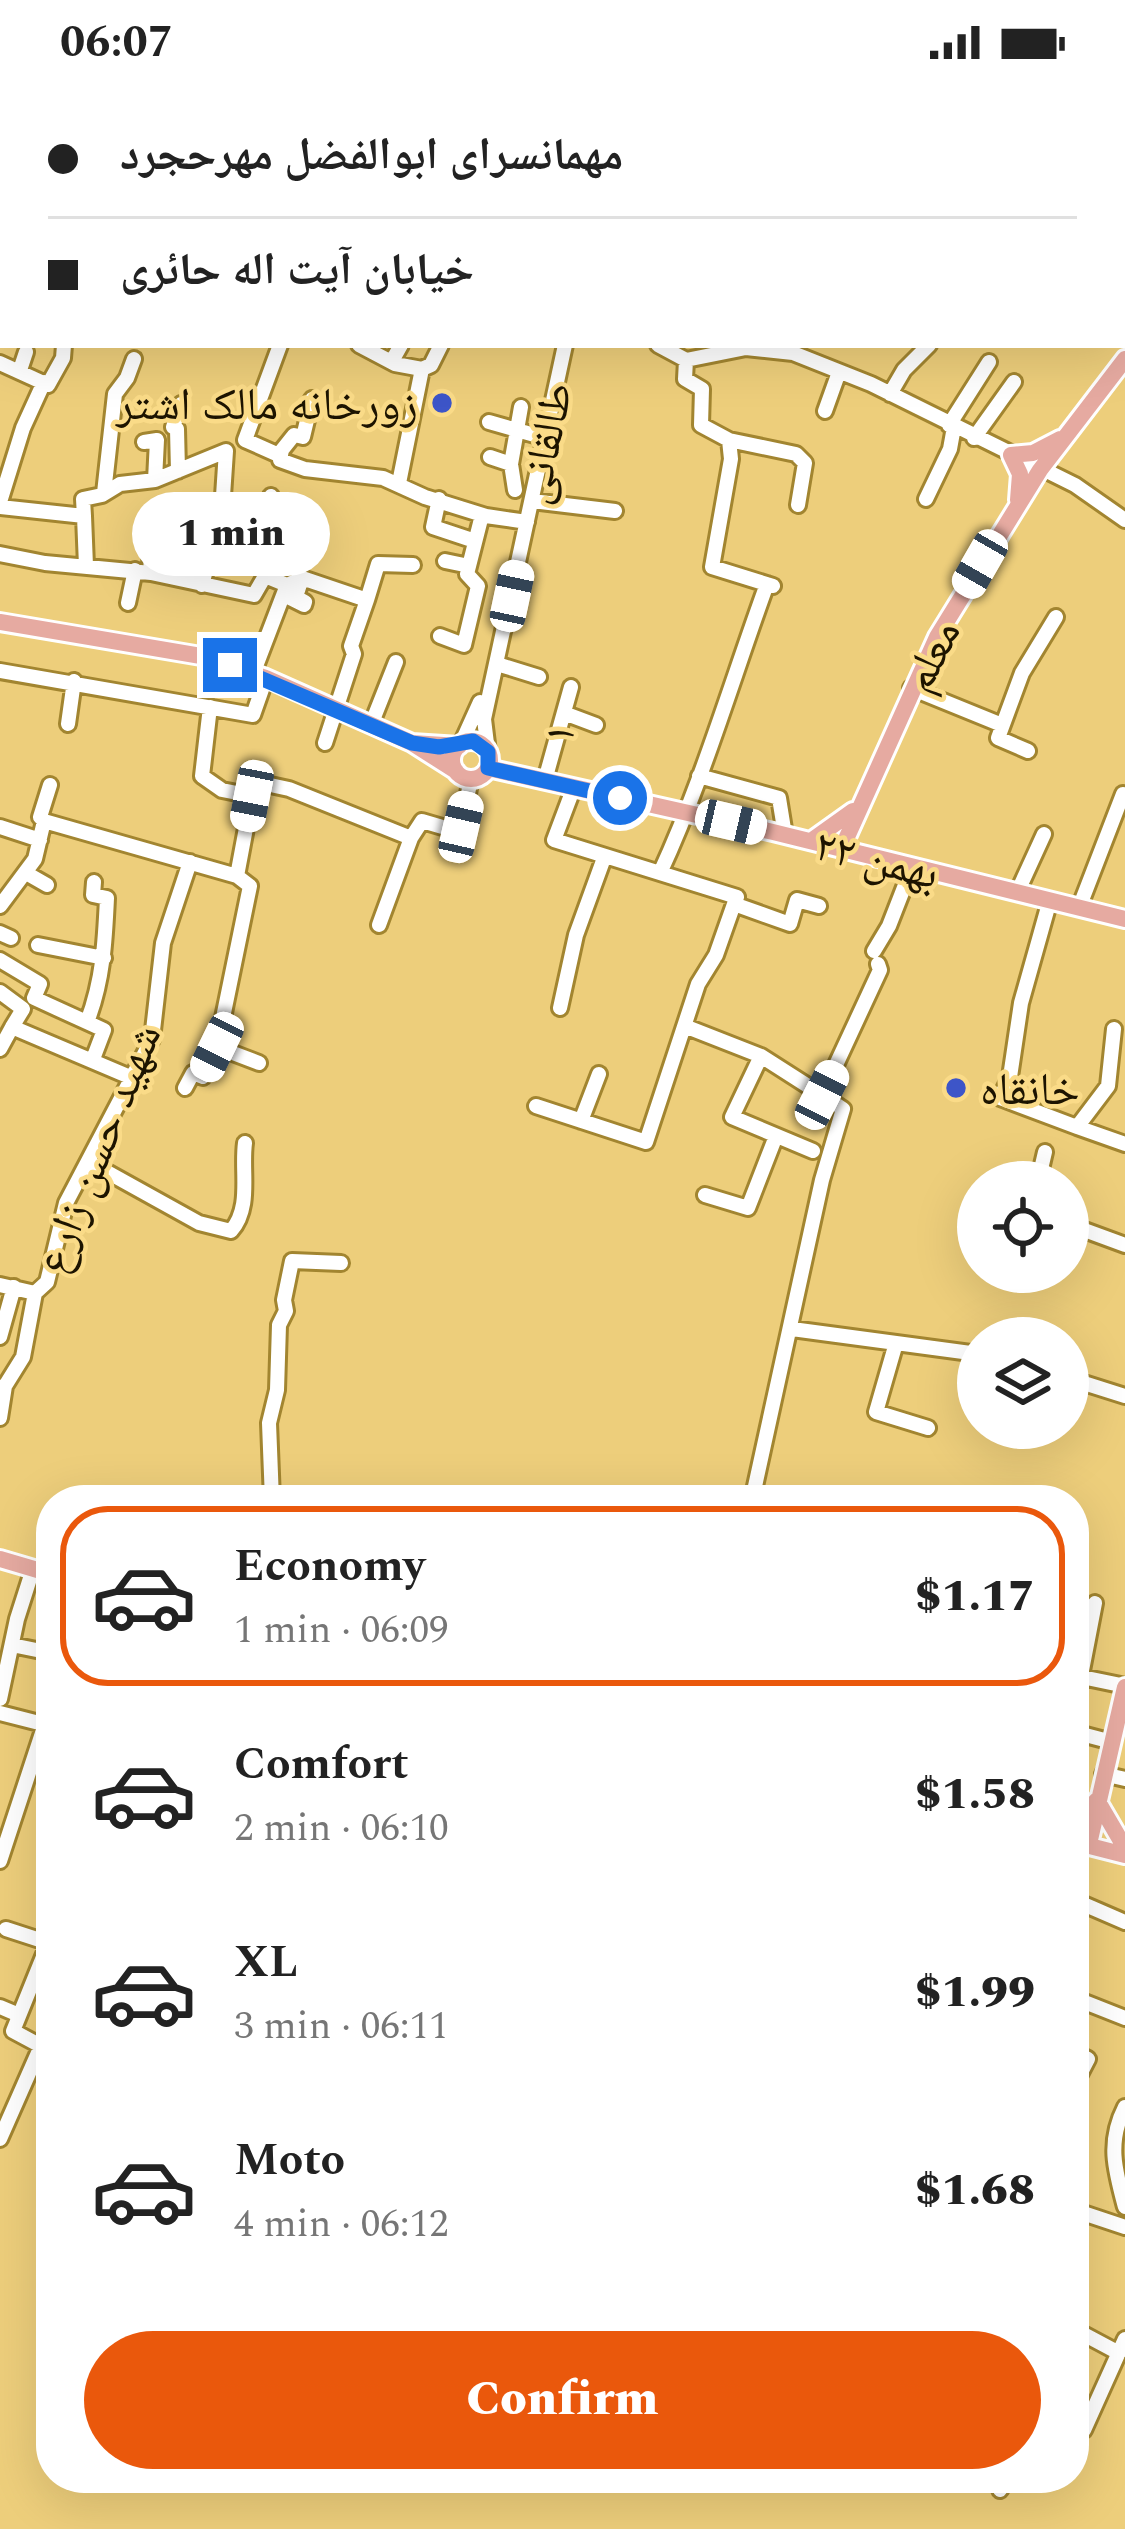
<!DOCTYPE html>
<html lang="en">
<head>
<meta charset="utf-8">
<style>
	body { margin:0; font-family:Spectral,"Noto Naskh Arabic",serif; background:#f6f6f6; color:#222; height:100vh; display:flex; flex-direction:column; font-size:45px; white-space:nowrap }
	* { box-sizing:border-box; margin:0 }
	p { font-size:39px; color:#767676 }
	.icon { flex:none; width:66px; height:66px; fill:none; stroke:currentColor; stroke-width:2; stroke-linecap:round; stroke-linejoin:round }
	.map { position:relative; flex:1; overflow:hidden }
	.drawer { position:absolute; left:36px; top:1401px; width:1053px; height:1008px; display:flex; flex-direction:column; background:#fff; border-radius:48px; box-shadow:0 12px 48px #0002 }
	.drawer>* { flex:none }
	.banner { position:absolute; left:0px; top:0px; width:1125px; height:264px; box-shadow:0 12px 48px #0002; display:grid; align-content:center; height:264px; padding:0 48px; background:#fff }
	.tools { position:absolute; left:957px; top:1077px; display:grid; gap:24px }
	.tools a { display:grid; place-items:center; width:132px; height:132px; border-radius:50%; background:#fff; box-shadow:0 12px 48px #0002; font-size:60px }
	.end { position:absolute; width:54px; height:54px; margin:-27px; border:15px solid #1a73e8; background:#fff; box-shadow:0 0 0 6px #fff }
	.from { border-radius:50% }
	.bubble { position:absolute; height:84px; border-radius:42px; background:#fff; box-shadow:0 12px 48px #0002; font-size:39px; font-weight:800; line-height:84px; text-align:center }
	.car { position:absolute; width:36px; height:72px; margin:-36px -18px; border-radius:15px; box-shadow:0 0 9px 3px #0007; background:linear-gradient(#fff 24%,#345 0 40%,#fff 0 76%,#345 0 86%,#fff 0) }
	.banner b { display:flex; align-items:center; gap:42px; height:114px; font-size:45px }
	.banner b+b { border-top:3px solid #e0e0e0 }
	.banner i { width:30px; height:30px; background:#222 }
	ul { padding:21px 0 0; list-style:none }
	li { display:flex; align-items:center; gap:36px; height:180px; margin:0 24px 18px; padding:0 24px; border:6px solid transparent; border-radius:48px }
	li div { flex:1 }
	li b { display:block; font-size:45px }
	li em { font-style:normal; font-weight:800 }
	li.current { border-color:#ea580c }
	li>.icon { width:108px; height:108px; stroke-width:1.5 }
	.action { display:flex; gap:24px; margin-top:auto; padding:24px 48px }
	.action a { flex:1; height:138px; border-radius:72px; background:#ea580c; color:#fff; font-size:48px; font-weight:800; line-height:138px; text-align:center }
	.status { display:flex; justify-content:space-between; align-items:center; height:84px; padding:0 60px; background:#fff; direction:ltr }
	.status svg { height:33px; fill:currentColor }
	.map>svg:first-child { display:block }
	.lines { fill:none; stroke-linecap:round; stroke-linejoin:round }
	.minor-casing { stroke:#a28530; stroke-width:20 }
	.major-casing { stroke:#fff; stroke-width:22 }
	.minor { stroke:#fff; stroke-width:14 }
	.major { stroke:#e6aaa1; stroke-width:16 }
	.route { stroke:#1a73e8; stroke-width:15 }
	.poi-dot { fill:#3d55c8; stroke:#fadb88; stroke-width:4.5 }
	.labels { text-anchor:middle; stroke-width:9; stroke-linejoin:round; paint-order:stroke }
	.poi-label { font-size:45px; fill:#1d1400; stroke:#fadb88; text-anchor:end }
	.street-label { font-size:45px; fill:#1d1400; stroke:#fadb88 }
</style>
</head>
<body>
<div class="status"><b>06:07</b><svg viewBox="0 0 49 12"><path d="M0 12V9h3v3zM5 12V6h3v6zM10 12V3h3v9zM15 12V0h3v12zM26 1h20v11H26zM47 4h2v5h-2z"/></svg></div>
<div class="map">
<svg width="1125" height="2445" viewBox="0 0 1125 2445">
	<rect width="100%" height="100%" fill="#edce7b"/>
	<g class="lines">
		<defs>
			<path id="minor" d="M39 0 46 3
				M293 0 300 3
				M826 0 829 3
				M891 0 894 3
				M984 0 988 3
				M0 2 1 0
				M88 3 89 0
				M218 3 219 0
				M356 3 357 0
				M661 3 662 0
				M1077 3 1079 0
				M0 86 3 87
				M1122 106 1125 109
				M0 194 3 183
				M280 261 245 356 281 372
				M359 261 395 280 422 285
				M658 261 686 276 746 264 793 269 871 300 1075 401 1125 436
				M686 276 685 295 702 305 701 341 729 356 796 370 805 379 798 421
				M392 277 401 261
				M0 279 48 301 63 274 64 261
				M20 286 26 268
				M890 310 904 286 929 261
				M312 315 305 327 308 332 303 353 294 351 282 366 280 376 305 385 383 394 425 413 486 432 527 438
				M825 327 839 288
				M489 338 538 352
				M949 341 989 278
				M974 354 1014 298
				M729 356 731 375 712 483 773 502
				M144 358 157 356 155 396
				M490 373 511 380
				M178 387 177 345 173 343 181 320
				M399 399 422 285 431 281 441 261
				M515 406 511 380 521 323
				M104 409 115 310 127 294 134 275
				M439 415 433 443 475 457
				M926 415 950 365 954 343
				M532 417 615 427
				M0 418 23 344 44 298
				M0 423 84 432 86 482
				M84 432 83 415 102 411 120 400 155 396 226 367 222 427
				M149 452 151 489
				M0 470 45 479 151 489 254 511 265 492 287 501 302 494 367 516 351 562 354 570 325 659
				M445 477 469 482
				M265 492 278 419 270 418 271 412
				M202 501 208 479
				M284 511 304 521 305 518 296 513 302 494
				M367 516 378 480 413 481
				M128 519 135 486
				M440 552 464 561 478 502 467 490 482 431
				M497 580 539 593
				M0 587 253 631 266 594
				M253 590 287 501
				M911 604 1002 641
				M564 629 596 641
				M68 640 74 597
				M371 641 396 578
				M461 660 480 618
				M1028 667 998 654 1022 589 1056 533
				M488 668 484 635 565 261
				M699 692 779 714 785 751
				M545 696 571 603
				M574 703 554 756 737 813 734 820 790 840 797 816 819 822
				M252 712 261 699 289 705 411 754
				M44 737 237 792 252 712 222 706 202 692 210 623
				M0 743 40 756
				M26 789 47 801
				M660 789C703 696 732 596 767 500
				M237 792 250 802 217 963 259 979
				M1017 809 1044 750
				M1050 816 1021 919 1010 993 1000 1014 1077 1043 1108 1002 1114 945
				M0 822 35 775 44 737 40 733 50 701
				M1079 824 1123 710
				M379 841 411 754 422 737 456 747 461 743 471 695
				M0 849 11 854
				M38 861 104 874
				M874 867 889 842 912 783
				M0 876 40 900 34 914 104 946 93 975
				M0 908 23 925 12 943 130 993
				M560 924 576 851 604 774
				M87 938C103 897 105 857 107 814L93 811 94 798
				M687 943 761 972 732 1033 813 1067
				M0 965 12 943
				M761 972 822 1011 880 886 878 880
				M185 1004 193 989 203 993 217 963
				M536 1022 646 1058 698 900 716 871 734 820
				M581 1037 599 990
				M1077 1043 1125 1060
				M89 1078 199 1139 231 1147C252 1123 241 1088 245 1059
				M1038 1098 1045 1068
				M705 1111 748 1124 776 1052
				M1068 1140 1125 1161
				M0 1201 35 1209
				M35 1209 47 1198 66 1119 152 955 163 859 190 778
				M792 1245 978 1270
				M0 1253 14 1203
				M896 1259 876 1328 928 1344
				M1068 1294 1125 1312
				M0 1303 5 1302 23 1273 35 1209
				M0 1334 5 1302
				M272 1416 269 1339 277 1306 279 1241 286 1227 284 1216 292 1177 341 1179
				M752 1416 822 1096 843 1025 822 1011
				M12 1561 51 1569
				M1077 1592 1125 1602
				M0 1615 17 1535 33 1485
				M1074 1628 1095 1519
				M0 1629 51 1642
				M1074 1648 1112 1658
				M1103 1690 1125 1695
				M0 1777 45 1640
				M1074 1816 1125 1838
				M6 1845 49 1859
				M0 1923 19 1931
				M1074 1934 1082 1917 1125 1934
				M1074 1968 1088 1975 1074 2002
				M1125 2023C1107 2058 1115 2086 1125 2123
				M0 2055 41 1962 13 1947 51 1853
				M1074 2126 1125 2143
				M1074 2245 1119 2269
				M1074 2352 1084 2346 1125 2255
				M1000 2406 1007 2394"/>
			<path id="major" d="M1018 416 1020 390 1011 371 1033 369 1060 355
				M0 538 201 572 266 594 412 659
				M452 676a19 19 0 1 1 38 0a19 19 0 1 1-38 0Z
				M488 684 773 748 1125 835
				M456 687 412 659 459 662
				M811 757 853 727
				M842 764 937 553 1040 386 1125 275
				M0 1475 51 1490
				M1074 1740 1097 1716 1125 1764
				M1074 1758 1125 1771
				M1089 1760 1125 1603"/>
		</defs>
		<use href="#minor" class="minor-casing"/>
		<use href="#major" class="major-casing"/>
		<use href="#minor" class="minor"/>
		<use href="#major" class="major"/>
	</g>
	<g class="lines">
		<path class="route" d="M230 581 412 659 439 663 473 657 488 668V684L620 714"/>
	</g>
	<g class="poi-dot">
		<circle cx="442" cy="319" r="12"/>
		<circle cx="956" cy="1004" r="12"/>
	</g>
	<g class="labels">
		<g class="poi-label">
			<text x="418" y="335">زورخانه مالک اشتر</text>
			<text x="980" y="1020" text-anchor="start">خانقاه</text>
		</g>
		<g class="street-label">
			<text transform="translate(544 359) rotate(-78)" y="16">طالقانی</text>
			<text transform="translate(930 571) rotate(-63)" y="16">معلم</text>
			<text transform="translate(558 649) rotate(-75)" y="16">۱</text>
			<text transform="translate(877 774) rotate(14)" y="16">۲۲ بهمن</text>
			<text transform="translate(97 1064) rotate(-68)" y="16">شهید حسن زارع</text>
		</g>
	</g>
</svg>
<div class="tools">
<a><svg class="icon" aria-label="locate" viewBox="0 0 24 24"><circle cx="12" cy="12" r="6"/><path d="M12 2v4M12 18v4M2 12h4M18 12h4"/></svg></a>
<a><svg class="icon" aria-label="layers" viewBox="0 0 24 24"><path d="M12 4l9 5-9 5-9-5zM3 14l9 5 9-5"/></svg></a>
</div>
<i class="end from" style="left:620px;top:714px"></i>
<i class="end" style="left:230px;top:581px"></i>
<div class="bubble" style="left:132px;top:408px;width:198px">1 min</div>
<i class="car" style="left:980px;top:480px;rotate:210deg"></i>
<i class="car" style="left:512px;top:512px;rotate:12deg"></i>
<i class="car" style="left:252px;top:712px;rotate:191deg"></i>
<i class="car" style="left:731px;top:738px;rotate:103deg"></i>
<i class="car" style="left:461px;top:743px;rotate:13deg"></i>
<i class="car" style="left:217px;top:963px;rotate:206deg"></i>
<i class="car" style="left:822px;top:1011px;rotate:27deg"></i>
<div class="banner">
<b><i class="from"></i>مهمانسرای ابوالفضل مهرحجرد</b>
<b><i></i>خیابان آیت اله حائری</b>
</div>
<section class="drawer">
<ul>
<li class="current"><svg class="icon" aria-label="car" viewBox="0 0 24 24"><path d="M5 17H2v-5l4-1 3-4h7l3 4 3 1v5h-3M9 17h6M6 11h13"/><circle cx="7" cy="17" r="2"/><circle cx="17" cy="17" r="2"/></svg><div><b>Economy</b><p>1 min · 06:09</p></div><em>$1.17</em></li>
<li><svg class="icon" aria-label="car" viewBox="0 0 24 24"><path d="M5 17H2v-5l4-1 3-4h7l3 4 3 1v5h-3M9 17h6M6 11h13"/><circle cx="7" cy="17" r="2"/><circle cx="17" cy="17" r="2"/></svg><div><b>Comfort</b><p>2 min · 06:10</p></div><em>$1.58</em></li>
<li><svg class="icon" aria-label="car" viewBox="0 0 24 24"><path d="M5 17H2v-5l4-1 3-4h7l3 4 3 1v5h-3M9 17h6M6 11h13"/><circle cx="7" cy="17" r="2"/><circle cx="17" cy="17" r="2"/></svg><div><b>XL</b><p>3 min · 06:11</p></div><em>$1.99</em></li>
<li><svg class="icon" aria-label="car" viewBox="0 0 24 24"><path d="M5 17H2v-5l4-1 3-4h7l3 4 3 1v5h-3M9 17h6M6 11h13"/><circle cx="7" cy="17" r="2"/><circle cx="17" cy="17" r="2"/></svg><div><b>Moto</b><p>4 min · 06:12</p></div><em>$1.68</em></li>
</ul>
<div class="action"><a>Confirm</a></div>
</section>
</div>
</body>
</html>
